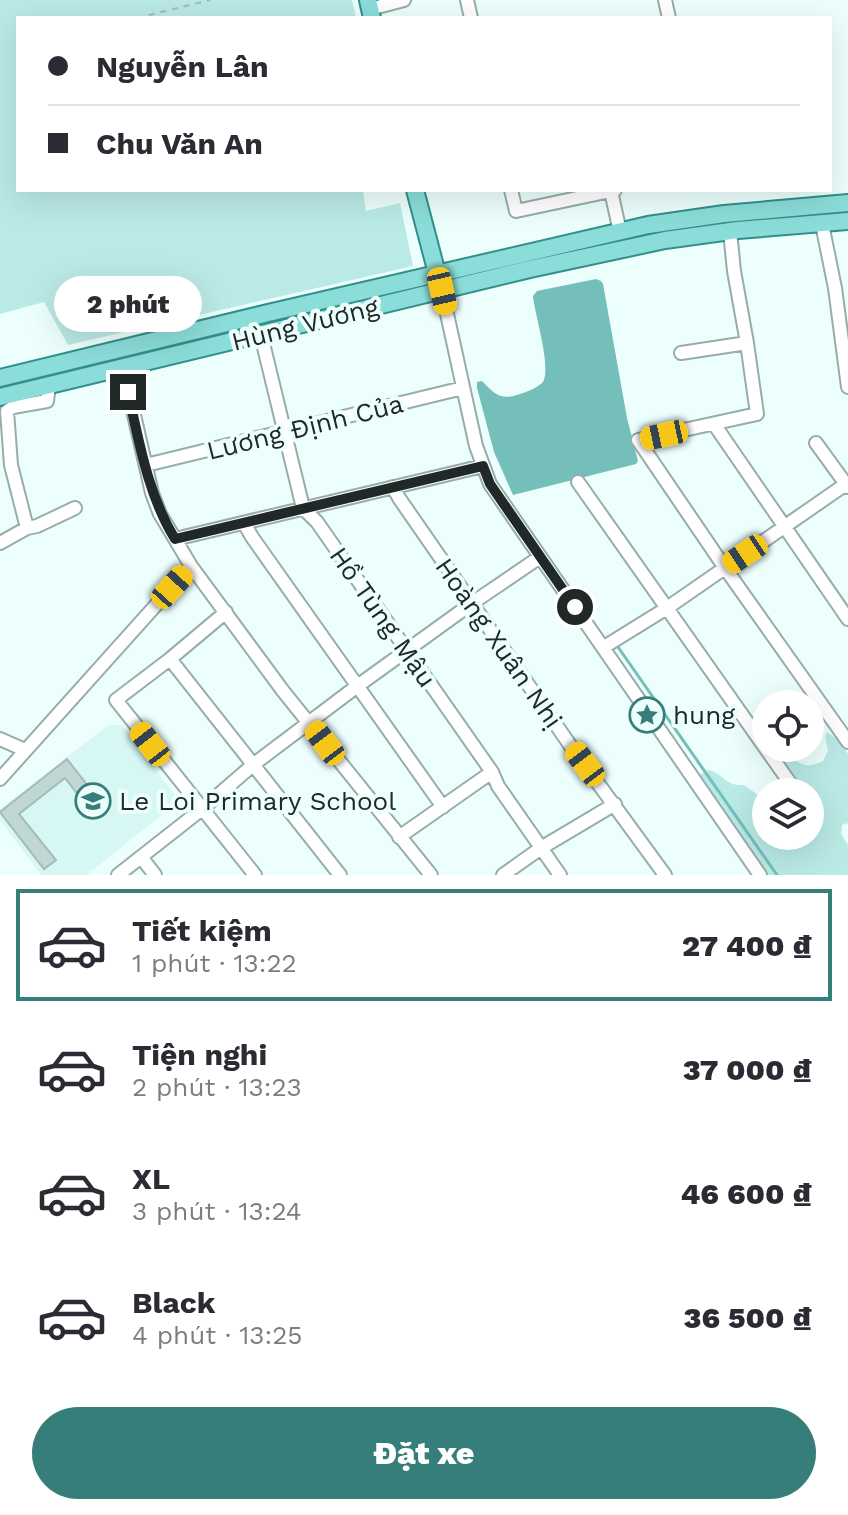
<!DOCTYPE html>
<html lang="vi">
<head>
<meta charset="utf-8">
<style>
	body { margin:0; font-family:"Work Sans",sans-serif; background:#f2f2f3; color:#2b2b33; height:100vh; display:flex; flex-direction:column; font-size:30px; white-space:nowrap }
	* { box-sizing:border-box; margin:0 }
	p { font-size:26px; color:#7c7c81 }
	.icon { flex:none; width:44px; height:44px; fill:none; stroke:currentColor; stroke-width:2; stroke-linecap:round; stroke-linejoin:round }
	.map { position:relative; height:875px; overflow:hidden }
	.side { display:flex; flex-direction:column; background:#fff; flex:1 }
	.side>* { flex:none }
	.top-card { position:absolute; left:16px; top:16px; width:816px; height:176px; border-radius:0px; box-shadow:0 8px 32px #0002; display:grid; align-content:center; height:176px; padding:0 32px; background:#fff }
	.tools { position:absolute; left:752px; top:690px; display:grid; gap:16px }
	.tools a { display:grid; place-items:center; width:72px; height:72px; border-radius:50%; background:#fff; box-shadow:0 8px 32px #0002; font-size:40px }
	.end { position:absolute; width:36px; height:36px; margin:-18px; border:10px solid #202928; background:#fff; box-shadow:0 0 0 4px #fff }
	.from { border-radius:50% }
	.bubble { position:absolute; height:56px; border-radius:28px; background:#fff; box-shadow:0 8px 32px #0002; font-size:26px; font-weight:800; line-height:56px; text-align:center }
	.car { position:absolute; width:24px; height:48px; margin:-24px -12px; border-radius:10px; box-shadow:0 0 6px 2px #0007; background:linear-gradient(#f5c518 24%,#345 0 40%,#f5c518 0 76%,#345 0 86%,#f5c518 0) }
	.top-card b { display:flex; align-items:center; gap:28px; height:76px; font-size:30px }
	.top-card b+b { border-top:2px solid #e1e1e2 }
	.top-card i { width:20px; height:20px; background:#2b2b33 }
	ul { padding:14px 0 0; list-style:none }
	li { display:flex; align-items:center; gap:24px; height:112px; margin:0 16px 12px; padding:0 16px; border:4px solid transparent; border-radius:0px }
	li div { flex:1 }
	li b { display:block; font-size:30px }
	li em { font-style:normal; font-weight:800 }
	li.on { border-color:#367e79 }
	li>.icon { width:72px; height:72px; stroke-width:1.5 }
	.cta { display:flex; gap:16px; margin-top:auto; padding:16px 32px }
	.cta a { flex:1; height:92px; border-radius:48px; background:#367e79; color:#fff; font-size:32px; font-weight:800; line-height:92px; text-align:center }
	.map>svg:first-child { display:block }
	.built { fill:#d6f7f3 }
	.green { fill:#baeae6 }
	.water { fill:#74bfba }
	.lines { fill:none; stroke-linecap:round; stroke-linejoin:round }
	.stream { stroke:#74bfba; stroke-width:3 }
	.building { fill:#c0d7d4; stroke:#a5bbb9; stroke-width:2 }
	.minor-casing { stroke:#97adab; stroke-width:16 }
	.major-casing { stroke:#338f8a; stroke-width:20 }
	.path { stroke:#a8b7b6; stroke-width:2; stroke-dasharray:6 6; stroke-linecap:butt }
	.minor { stroke:#fff; stroke-width:12 }
	.major { stroke:#8bddd9; stroke-width:16 }
	.route { stroke:#202928; stroke-width:10 }
	.labels { text-anchor:middle; stroke-width:8; stroke-linejoin:round; paint-order:stroke }
	.street-label { font-size:26px; fill:#202928; stroke:#ecfffd }
	.poi-label { font-size:26px; fill:#202928; stroke:#ecfffd; text-anchor:start }
</style>
</head>
<body>
<div class="map">
<svg width="848" height="875" viewBox="0 0 848 875">
	<rect width="100%" height="100%" fill="#ecfffd"/>
	<path class="built" d="M109 725H122L176 797 174 805 87 875H41L0 820V809Z"/>
	<path class="green" d="M0 0H352L356 18H18V190H363L366 211 400 203 413 266 68 345 44 302 0 314Z
		M827 732 837 739 848 754V823L842 825 841 834 848 845V875H768L699 775 708 770C726 774 723 786 744 785L758 795 766 804V836H810L812 804 810 792H804L780 761 782 756C803 759 798 772 823 761L828 751 825 736Z"/>
	<path class="water" d="M596 279 601 281 603 284 627 418 638 461 636 464 513 495 494 452 477 388V382L482 381C495 394 500 401 520 394 526 392 537 388 542 383 553 371 534 312 533 296L537 291Z"/>
	<g class="lines">
		<path class="stream" d="M618 647 777 875"/>
	</g>
	<path class="building" d="M67 759 105 808 95 817 65 778 19 814 56 860 44 869 0 812Z"/>
	<g class="lines">
		<defs>
			<path id="minor" d="M467 0 471 18
				M665 0 669 18
				M370 9 404 0
				M511 190 516 211 615 190
				M611 191 620 232
				M822 224 835 288 848 387
				M730 231 734 271 747 343
				M442 291 476 446 490 484 760 875
				M261 335 303 508 317 522 492 772 498 786 560 875
				M681 353 747 343 757 414 638 440 725 568 848 742
				M123 367 152 493 160 514 175 539 191 566 283 691 431 875
				M714 424 848 619
				M816 443 848 487
				M146 465 463 388
				M578 482 795 790
				M393 487 399 498 570 745 665 875
				M244 523 252 537 443 807
				M27 528 37 526 75 508
				M175 539 483 466
				M0 543 27 528 11 465 7 411 13 407 47 401 49 385
				M226 612 170 659 116 700 255 875
				M604 647 667 608 846 484
				M170 659 340 875
				M0 739 25 750
				M0 779 191 566
				M399 837 492 772
				M141 857 155 875
				M118 875 202 809 254 764 356 687 471 604 540 557
				M503 875 541 848 615 804"/>
			<path id="major" d="M368 0 372 18
				M415 190 439 281
				M0 378 268 313 648 225 724 214 848 203
				M0 397 530 269 665 240 738 230 848 221"/>
		</defs>
		<use href="#minor" class="minor-casing"/>
		<use href="#major" class="major-casing"/>
		<path class="path" d="M137 18 210 0"/>
		<use href="#minor" class="minor"/>
		<use href="#major" class="major"/>
	</g>
	<g class="lines">
		<path class="route" d="M128 392C139 442 148 495 175 539L483 466 490 484 575 607"/>
	</g>
	<defs>
		<symbol id="sight-ring" viewBox="-11 -11 22 22"><circle r="9.5" fill="#ecfffd" stroke="#367e79" stroke-width="1.5"/><path d="M0-6L1.8-2.2L6-1.7L2.9 1.2L3.7 5.4L0 3.3L-3.7 5.4L-2.9 1.2L-6-1.7L-1.8-2.2Z" fill="#367e79"/></symbol>
		<symbol id="school-ring" viewBox="-11 -11 22 22"><circle r="9.5" fill="#ecfffd" stroke="#367e79" stroke-width="1.5"/><path d="M0-5L7-2L0 1L-7-2ZM-4 1L0 2.5L4 1V4Q0 6-4 4Z" fill="#367e79"/></symbol>
	</defs>
	<g fill-rule="evenodd">
		<use href="#sight-ring" x="627" y="695" width="40" height="40"/>
		<use href="#school-ring" x="73" y="781" width="40" height="40"/>
	</g>
	<g class="labels">
		<g class="street-label">
			<text transform="translate(305 324) rotate(-14)" y="9">Hùng Vương</text>
			<text transform="translate(305 427) rotate(-14)" y="9">Lương Định Của</text>
			<text transform="translate(383 617) rotate(55)" y="9">Hồ Tùng Mậu</text>
			<text transform="translate(499 643) rotate(55)" y="9">Hoàng Xuân Nhị</text>
		</g>
		<g class="poi-label">
			<text x="673" y="724">hung</text>
			<text x="119" y="810">Le Loi Primary School</text>
		</g>
	</g>
</svg>
<div class="tools">
<a><svg class="icon" aria-label="locate" viewBox="0 0 24 24"><circle cx="12" cy="12" r="6"/><path d="M12 2v4M12 18v4M2 12h4M18 12h4"/></svg></a>
<a><svg class="icon" aria-label="layers" viewBox="0 0 24 24"><path d="M12 4l9 5-9 5-9-5zM3 14l9 5 9-5"/></svg></a>
</div>
<i class="end from" style="left:575px;top:607px"></i>
<i class="end" style="left:128px;top:392px"></i>
<div class="bubble" style="left:54px;top:276px;width:148px">2 phút</div>
<i class="car" style="left:442px;top:291px;rotate:167deg"></i>
<i class="car" style="left:664px;top:435px;rotate:258deg"></i>
<i class="car" style="left:745px;top:554px;rotate:236deg"></i>
<i class="car" style="left:172px;top:587px;rotate:42deg"></i>
<i class="car" style="left:325px;top:743px;rotate:323deg"></i>
<i class="car" style="left:150px;top:744px;rotate:322deg"></i>
<i class="car" style="left:585px;top:764px;rotate:323deg"></i>
<div class="top-card">
<b><i class="from"></i>Nguyễn Lân</b>
<b><i></i>Chu Văn An</b>
</div>
</div>
<section class="side">
<ul>
<li class="on"><svg class="icon" aria-label="car" viewBox="0 0 24 24"><path d="M5 17H2v-5l4-1 3-4h7l3 4 3 1v5h-3M9 17h6M6 11h13"/><circle cx="7" cy="17" r="2"/><circle cx="17" cy="17" r="2"/></svg><div><b>Tiết kiệm</b><p>1 phút · 13:22</p></div><em>27 400 ₫</em></li>
<li><svg class="icon" aria-label="car" viewBox="0 0 24 24"><path d="M5 17H2v-5l4-1 3-4h7l3 4 3 1v5h-3M9 17h6M6 11h13"/><circle cx="7" cy="17" r="2"/><circle cx="17" cy="17" r="2"/></svg><div><b>Tiện nghi</b><p>2 phút · 13:23</p></div><em>37 000 ₫</em></li>
<li><svg class="icon" aria-label="car" viewBox="0 0 24 24"><path d="M5 17H2v-5l4-1 3-4h7l3 4 3 1v5h-3M9 17h6M6 11h13"/><circle cx="7" cy="17" r="2"/><circle cx="17" cy="17" r="2"/></svg><div><b>XL</b><p>3 phút · 13:24</p></div><em>46 600 ₫</em></li>
<li><svg class="icon" aria-label="car" viewBox="0 0 24 24"><path d="M5 17H2v-5l4-1 3-4h7l3 4 3 1v5h-3M9 17h6M6 11h13"/><circle cx="7" cy="17" r="2"/><circle cx="17" cy="17" r="2"/></svg><div><b>Black</b><p>4 phút · 13:25</p></div><em>36 500 ₫</em></li>
</ul>
<div class="cta"><a>Đặt xe</a></div>
</section>
</body>
</html>
